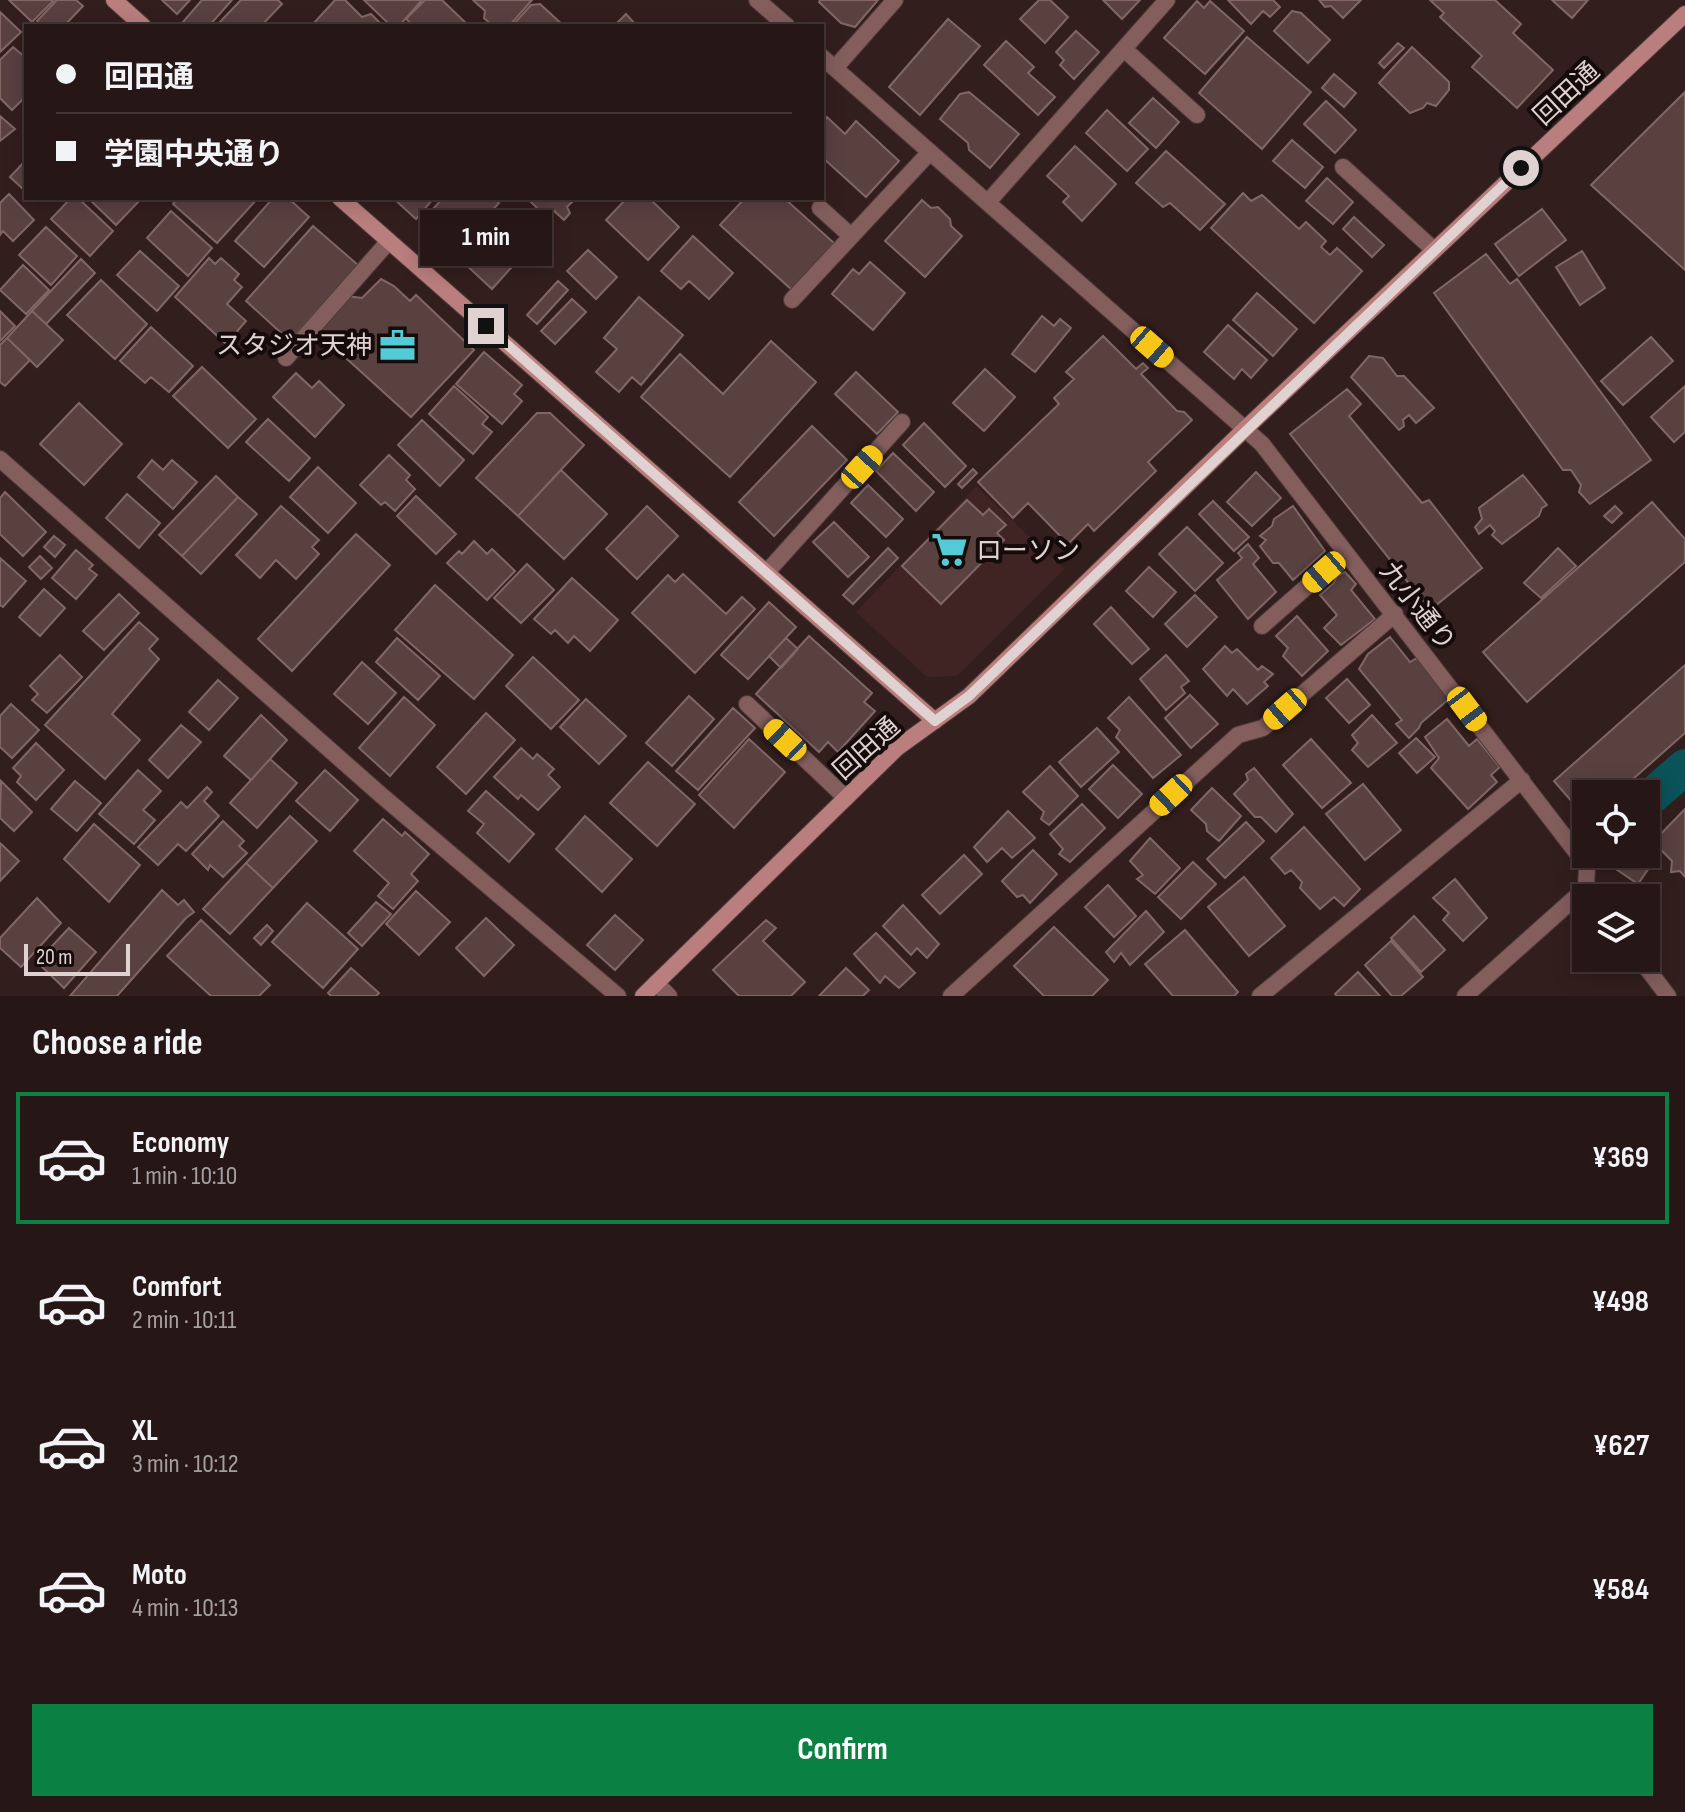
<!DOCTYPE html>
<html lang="en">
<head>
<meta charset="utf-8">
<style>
	body { margin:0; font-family:"Sofia Sans Condensed","Noto Sans JP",sans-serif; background:#322323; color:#f1f3f6; height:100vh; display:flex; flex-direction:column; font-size:30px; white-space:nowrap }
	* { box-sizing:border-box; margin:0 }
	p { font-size:26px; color:#a49fa1 }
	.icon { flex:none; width:44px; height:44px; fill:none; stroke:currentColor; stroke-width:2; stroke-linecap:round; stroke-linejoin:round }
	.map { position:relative; height:996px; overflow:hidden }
	.details { display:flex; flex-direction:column; background:#261616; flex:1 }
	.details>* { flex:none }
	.banner { position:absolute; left:24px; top:24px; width:800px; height:176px; border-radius:0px; box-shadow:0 4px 20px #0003,0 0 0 2px #423535; display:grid; align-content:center; height:176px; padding:0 32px; background:#261616 }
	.buttons { position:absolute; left:1572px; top:780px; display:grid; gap:16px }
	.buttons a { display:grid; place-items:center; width:88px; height:88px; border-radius:0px; background:#261616; box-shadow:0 4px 20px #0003,0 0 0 2px #423535; font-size:40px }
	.scale { position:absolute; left:24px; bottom:20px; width:106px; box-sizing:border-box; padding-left:8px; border:4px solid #e0d2d1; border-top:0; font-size:22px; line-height:28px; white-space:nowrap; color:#e0d2d1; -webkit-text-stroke:6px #140b0a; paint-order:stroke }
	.end { position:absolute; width:36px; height:36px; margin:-18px; border:10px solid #e0d2d1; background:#111; box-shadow:0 0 0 4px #111 }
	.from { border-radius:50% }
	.bubble { position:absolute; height:56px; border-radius:0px; background:#261616; box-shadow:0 4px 20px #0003,0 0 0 2px #423535; font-size:26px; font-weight:700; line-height:56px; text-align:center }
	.car { position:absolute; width:24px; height:48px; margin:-24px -12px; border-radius:10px; box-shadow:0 0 6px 2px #0007; background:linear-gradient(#f5c518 24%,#345 0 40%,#f5c518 0 76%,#345 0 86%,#f5c518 0) }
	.banner b { display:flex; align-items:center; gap:28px; height:76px; font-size:30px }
	.banner b+b { border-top:2px solid #423535 }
	.banner i { width:20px; height:20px; background:#f1f3f6 }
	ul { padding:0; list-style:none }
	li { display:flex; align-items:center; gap:24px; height:132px; margin:0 16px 12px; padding:0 16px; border:4px solid transparent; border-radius:0px }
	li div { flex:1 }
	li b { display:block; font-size:30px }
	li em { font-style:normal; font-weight:700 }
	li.active { border-color:#0b8043 }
	li>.icon { width:72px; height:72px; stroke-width:1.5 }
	h2 { padding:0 32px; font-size:36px; line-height:96px }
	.action { display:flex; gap:16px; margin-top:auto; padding:16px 32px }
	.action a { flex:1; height:92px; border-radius:0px; background:#0b8043; color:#fff; font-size:32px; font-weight:700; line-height:92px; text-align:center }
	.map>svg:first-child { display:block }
	.built { fill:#402424 }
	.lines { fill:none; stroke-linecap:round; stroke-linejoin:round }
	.canal { stroke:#0a5359; stroke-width:36 }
	.building { fill:#594140; stroke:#806766; stroke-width:2 }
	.lane-casing { stroke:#4e3b3a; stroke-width:18 }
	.street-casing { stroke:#4e3b3a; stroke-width:18 }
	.secondary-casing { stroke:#4e3b3a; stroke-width:18 }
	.lane { stroke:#835e5d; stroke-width:16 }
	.street { stroke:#835e5d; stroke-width:16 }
	.secondary { stroke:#b97e7d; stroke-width:16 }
	.route { stroke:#e0d2d1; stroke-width:10 }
	.labels { text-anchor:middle; stroke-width:8; stroke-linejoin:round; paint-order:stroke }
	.street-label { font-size:26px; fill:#e0d2d1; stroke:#140b0a }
	.poi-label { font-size:26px; fill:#e0d2d1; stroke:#140b0a; text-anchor:end }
</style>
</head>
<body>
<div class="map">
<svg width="1685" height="996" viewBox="0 0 1685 996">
	<rect width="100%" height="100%" fill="#321e1d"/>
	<path class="built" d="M976 486 1064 569 957 676 927 677 856 612Z"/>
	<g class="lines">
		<path class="canal" d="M1646 801 1685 767"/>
	</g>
	<path class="building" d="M9 0H54L32 22Z
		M57 0H76L83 6 64 26H42L37 21Z
		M162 0H190L177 14Z
		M202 0H232L209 26H186L182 23Z
		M241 0H278L282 4 261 26H216Z
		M335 0H345L362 17 371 14 383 26H315L313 24Z
		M364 0H422L399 26H391Z
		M425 0H442L469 26H414L406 19Z
		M473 0H532L509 26H493L484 18 485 11Z
		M820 0H878L855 27 841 23 819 2Z
		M1039 0H1050L1068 17 1045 43 1020 19Z
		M1103 0H1140L1122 19Z
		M1228 0H1273L1280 7 1270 17 1263 11 1251 24Z
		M1319 0H1361L1343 18 1331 6 1325 7Z
		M1430 0H1495L1521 24 1513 33 1553 70 1517 108 1472 67 1482 56 1440 17 1444 13Z
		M1552 0H1588L1572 18Z
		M1197 1 1204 8 1210 1 1244 31 1205 74 1164 38Z
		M540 4 564 26H512L531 5Z
		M1292 11 1301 13 1330 40 1308 63 1274 31Z
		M0 12 21 32 0 52Z
		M626 14 637 26H614Z
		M948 19 980 46 920 115 889 87Z
		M1076 31 1099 52 1074 79 1060 65 1064 60 1056 52Z
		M1247 37 1311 92 1262 149 1199 93Z
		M1006 41 1034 67 1028 73 1055 97 1038 115 984 65Z
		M1398 43 1404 48 1384 68 1379 63Z
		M13 47 26 58V96L12 110 0 98V60Z
		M1412 47 1449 82V90L1436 106 1427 103 1423 108 1410 113 1379 83Z
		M1334 74 1356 93 1344 107 1322 88Z
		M969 92 1019 134 990 168 969 150 968 143 940 119 960 94Z
		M1685 92V270L1591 185Z
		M1153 98 1179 122 1156 148 1129 123Z
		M1326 101 1356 130 1335 153 1304 124Z
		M1107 110 1148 149 1127 171 1086 133Z
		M0 116 15 129 0 141Z
		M827 117 845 134 856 121 899 161 866 197 822 157V123Z
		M1292 140 1323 167 1305 188 1273 161Z
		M1075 146 1116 184 1082 221 1063 202 1069 196 1047 176Z
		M1166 151 1225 204 1200 230 1170 203 1163 207 1136 183Z
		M26 160V192L10 177Z
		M1327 178 1353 202 1333 224 1306 201Z
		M1243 193 1251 201 1262 195 1299 229 1306 222 1326 241 1321 247 1330 255 1337 248 1362 271 1314 323 1211 228Z
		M9 194 34 220 13 241 3 231 0 235V203Z
		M71 198H78L113 231 90 256 51 219Z
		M88 198H142L116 225Z
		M178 198H258L217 243 173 204Z
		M273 198H288L309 217 264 267 235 241Z
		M393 198H434L416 219Z
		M443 198H493L499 203 452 253 420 223Z
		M527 198H576L567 207 570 213 564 220 552 209 545 216Z
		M627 198H649L679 227 648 260 606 220Z
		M745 198H784L834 243 792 290 720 225Z
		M922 200 931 208 938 207 950 219 951 226 962 236 925 277 885 241Z
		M1542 209 1566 240 1519 276 1495 244Z
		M171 211 212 248 188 276 147 238Z
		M509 213 538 238 492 289 464 263Z
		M1354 217 1384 245 1372 257 1343 229Z
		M313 226 358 265 290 341 246 301Z
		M46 227 77 256 51 285 19 255Z
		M693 236 733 273 709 299 689 281 681 289 661 271Z
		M588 250 617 277 596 299 567 271Z
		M140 251 179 286 157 311 117 275Z
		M1582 251 1605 288 1580 305 1556 267Z
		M1486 254 1510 284 1517 279 1651 460 1590 504 1579 492 1581 485 1571 470H1563L1434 293Z
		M209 258 215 264 221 258 239 274 234 280 242 287 227 304 246 321 226 344 175 297Z
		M81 259 95 273 46 324 32 311Z
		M870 262 905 293 873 330 832 294 853 269 859 274Z
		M23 265 49 290 26 314 0 290Z
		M381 279 394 286 410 301 416 295 474 350 411 417 316 331 347 296 362 298Z
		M101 280 147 324 115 359 67 315Z
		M558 281 568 290 537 324 527 315Z
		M1257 293 1297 329 1273 356 1233 320Z
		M639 297 683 335 641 385 632 377 619 392 596 372 617 349 604 338Z
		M572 299 586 312 555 344 541 331Z
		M0 311 15 326 0 341Z
		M32 311 63 340 37 367 7 338Z
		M1042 316 1054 326 1060 319 1071 328 1035 372 1012 354Z
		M1228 325 1267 360 1251 378 1242 369 1234 379 1204 352Z
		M151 327 193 366 169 392 151 377 145 383 120 361Z
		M1103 336 1136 369 1143 363 1148 368 1141 374 1177 411 1184 412 1192 420 1148 462 1156 471 1094 531 1088 524 1068 544 1028 503 1013 518 978 482 1059 404 1054 398 1074 379 1066 372Z
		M1651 337 1673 361 1623 405 1601 381Z
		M7 338 30 360 5 386 0 382V345Z
		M771 341 816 382 730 477 641 397 680 354 723 394Z
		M484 352 522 385 514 394 522 401 502 424 456 384Z
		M1369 356 1383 358 1397 376H1404L1434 408 1416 423 1409 415 1403 420 1404 426 1399 430 1351 377Z
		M202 367 256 419 228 448 173 396Z
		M985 369 1015 397 984 431 953 403Z
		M856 372 898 412 877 434 835 394Z
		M296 373 312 388 319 381 344 405 315 437 273 397Z
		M454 386 488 417 482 424 492 432 473 454 429 414Z
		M1685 386V432L1674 442 1651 417Z
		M1347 389 1361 404 1349 416 1422 503 1429 500 1482 568 1430 610 1290 434Z
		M79 403 122 444 84 485 40 444Z
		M537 413H550L584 445 518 516 476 478Z
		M268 419 310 458 289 481 246 442Z
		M422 420 464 460 440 486 398 445Z
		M924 423 966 466 945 487 903 445Z
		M812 426 847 460 774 536 739 502Z
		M893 453 934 492 916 511 876 471Z
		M389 455 410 475 406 480 415 489 395 511 385 502 381 505 360 485Z
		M152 460 163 470 172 460 197 482 173 509 138 477Z
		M318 467 356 503 328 533 290 497Z
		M973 469 977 473 962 488 958 484Z
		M561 470 607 514 564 559 518 516Z
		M1256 472 1281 498 1252 526 1227 502Z
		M1523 475 1547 505 1542 508 1539 516 1502 544 1492 535 1495 531 1490 525 1479 534 1475 527 1482 519 1479 508Z
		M216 476 238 497 182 556 159 535Z
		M868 485 903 519 886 537 851 503Z
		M5 492 46 532 23 556 0 534V498Z
		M127 494 160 523 139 548 106 518Z
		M416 496 456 534 436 554 397 516Z
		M238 497 257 514 201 574 182 556Z
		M967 500 983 515 989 509 1006 525 997 533 1004 540 941 604 902 566Z
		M1213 501 1249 537 1234 551 1199 514Z
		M1652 502 1685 539V562L1527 702 1483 652Z
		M281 506 319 540 312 547 319 554 296 579 276 560 260 578 236 555Z
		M647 506 678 536 637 579 606 549Z
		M1293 506 1325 551 1293 580 1279 563H1273L1260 546 1266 540 1260 536 1272 526 1274 519Z
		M1615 506 1622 513 1612 523 1604 516Z
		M834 522 869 557 848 577 813 542Z
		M1187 527 1223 563 1195 591 1159 554Z
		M356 534 390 565 292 671 258 639Z
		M54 536 65 545 55 557 44 547Z
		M474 541 487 554 492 549 515 571 487 600 447 563 459 551 462 554Z
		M1248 544 1259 558 1253 564 1276 592 1248 619 1217 580 1242 558 1238 553Z
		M888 548 898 558 853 604 843 595Z
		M1558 548 1576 566 1541 598 1524 583Z
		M76 550 93 565 89 569 97 575 76 599 52 578Z
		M40 556 52 568 41 579 29 567Z
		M0 558 26 581 3 607 0 605Z
		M527 564 554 590 521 623 494 598Z
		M1149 567 1176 592 1153 617 1126 591Z
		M1345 572 1356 584 1351 590 1375 619 1341 645 1324 628 1337 615 1320 595 1334 583 1337 576Z
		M683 574 726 614 742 597 755 609 695 673 632 613 668 575 675 582Z
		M572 578 618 620 590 651 574 636 568 643 555 630 551 634 534 619Z
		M435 585 513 655 474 699 395 630Z
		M44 589 65 608 40 636 19 617Z
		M119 594 139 613 104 650 83 631Z
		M1195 595 1217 617 1187 647 1165 624Z
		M769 602 796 627 748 679 721 655Z
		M1111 607 1149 649 1132 664 1094 624Z
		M1297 616 1328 651 1302 676 1283 656 1288 648 1276 636Z
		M139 622 158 639 149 649 159 659 112 714 140 740 105 779 45 725Z
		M809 636 872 693 864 702 875 711 838 752 828 742 819 752 756 694Z
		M1390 637 1410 662 1417 658 1449 699 1421 723 1419 728 1409 738 1396 724 1402 720 1359 669 1368 654Z
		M397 638 440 676 418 700 376 662Z
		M786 638 798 649 781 668 769 656Z
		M1225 646 1232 653 1237 649 1258 670 1262 666 1273 674 1264 682 1268 686 1247 704 1233 689 1227 696 1203 669Z
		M60 655 82 677 47 713 32 700 38 694 30 686Z
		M1166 655 1189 681 1181 687 1185 693 1166 710 1140 679Z
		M533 657 579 700 551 729 506 686Z
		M362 662 396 693 368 724 334 694Z
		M1685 665V733L1616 794H1586V818L1554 781Z
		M1347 679 1370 705 1349 723 1326 698Z
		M218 680 238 698 209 730 189 712Z
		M1190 695 1218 724 1191 748 1165 718Z
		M689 696 714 719 672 766 646 743Z
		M404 697 435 725 390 776 359 748Z
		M1129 697 1181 755 1153 778 1116 737 1120 730 1108 718Z
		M586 699 626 736 599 764 560 727Z
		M11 704 39 730 12 758 0 747V716Z
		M733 708 755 728 698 790 676 771Z
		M486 713 515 740 466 794 437 767Z
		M261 715 287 740 251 780 224 756Z
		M1372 715 1397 743 1368 767 1352 750 1358 743 1352 735Z
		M1447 719 1469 746 1477 739 1500 767 1491 775 1497 782 1468 809 1431 768 1439 758 1425 737Z
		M181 725 201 742 168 778 149 760Z
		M1097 728 1119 752 1081 787 1059 762Z
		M1416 738 1435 757 1417 773 1399 753Z
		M749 739 785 772 734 828 699 795Z
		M1311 739 1351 783 1322 808 1283 765Z
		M36 743 64 770 36 800 17 782 21 776 13 768Z
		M521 748 533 759 537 754 554 769 548 775 560 787 538 810 521 795 518 799 494 777Z
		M270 759 297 783 257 828 230 803Z
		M648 762 695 804 657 846 610 803Z
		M1113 765 1142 794 1118 818 1089 789Z
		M1050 766 1078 796 1049 825 1041 819 1044 812 1023 792Z
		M1254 768 1293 814 1276 832 1261 817H1255L1234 794 1248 780 1246 774Z
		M138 770 161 791 143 810 155 820 134 844 99 814Z
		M325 770 358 800 330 831 296 801Z
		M1 781 32 812 14 831 0 818Z
		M75 781 101 803 77 831 51 809Z
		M1363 784 1401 830 1365 860 1326 814Z
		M207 787 212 792 204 801 219 816 186 851 178 844 158 865 138 847 181 802 187 808Z
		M1212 788 1241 816 1219 841 1207 831 1206 824 1191 810Z
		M486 791 534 834 509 862 477 833 484 824 468 811Z
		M1082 804 1105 828 1070 862 1059 854 1063 849 1050 834Z
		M1685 809V877L1680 871 1671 872 1672 861 1653 842Z
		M1008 811 1035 838 1012 858 1002 848 987 862 974 847Z
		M290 816 317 841 273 888 246 863Z
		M585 816 632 859 602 892 556 849Z
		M383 819 402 836 405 832 429 854 411 874 418 881 393 909 378 896 389 883 354 851Z
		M223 821 244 841 239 846 247 853 223 877 210 865 208 870 192 854Z
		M1246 822 1264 841 1225 878 1207 859Z
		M94 824 140 865 109 902 64 859Z
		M1304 827 1360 889 1344 906 1334 897 1320 909 1300 888 1302 882 1291 870 1285 874 1271 858Z
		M1150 838 1180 868 1155 894 1137 879 1143 875 1130 861Z
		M0 843 19 861 0 881Z
		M1033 850 1057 874 1030 903 1023 895 1017 897 1002 881Z
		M1646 853 1655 859 1638 884 1610 865 1618 854Z
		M964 855 982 874 940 914 922 895Z
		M1193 862 1216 884 1181 919 1158 897Z
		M246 863 273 888 230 934 203 909Z
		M1244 877 1285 926 1249 956 1208 907Z
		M1455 879 1487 918 1463 941 1443 920 1449 913 1433 898Z
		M1108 885 1136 916 1114 937 1085 907Z
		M162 890 178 905 184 900 194 912 186 918 117 996H70Z
		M416 891 450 922 419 955 386 924Z
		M37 898 61 923 21 967 0 948V938Z
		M376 902 391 914 362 946 348 933Z
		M307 903 358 949 323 988 272 942Z
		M903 905 939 944 927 958 917 948 911 955 883 926Z
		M1146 911 1164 932 1130 965 1121 953 1114 962 1106 952Z
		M615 915 643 940 615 970 587 945Z
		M1414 916 1445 950 1421 972 1391 938Z
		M486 918 514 945 484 976 456 948Z
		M201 920 270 985 259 996H211L167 956Z
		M766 920 776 928 763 941 805 982 791 996H739L713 970Z
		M267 925 273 931 261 945 254 938Z
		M1054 927 1108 980 1092 996H1044L1014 966Z
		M69 928 96 952 64 988 37 962Z
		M1185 930 1238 992 1234 996H1173L1145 964Z
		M876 933 915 973 899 988 885 976 880 983 854 954Z
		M1391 941 1423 977 1401 996H1392L1365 965Z
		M351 968 379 993 376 996H331L328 993Z
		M846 968 869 990 863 996H819Z
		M1358 972 1380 996H1337L1335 994Z"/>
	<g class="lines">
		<defs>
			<path id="lane" d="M1124 49 1197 115
				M835 68 895 0
				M1343 167 1434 250
				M820 208 851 236
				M792 300 930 152
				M286 358 389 241
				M767 572 902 422
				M1262 626 1345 553
				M747 704 846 798"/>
			<path id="street" d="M757 0 787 26
				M822 57 1262 444 1587 866 1586 888 1594 898
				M988 202 1167 0
				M0 459 381 795 618 996
				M1639 958 1668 996
				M656 983 669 996
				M951 996 1238 735 1263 728 1395 614
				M1260 996 1522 780
				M1465 996 1586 888"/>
			<path id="secondary" d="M114 0 143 26
				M340 198 935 721
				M643 996 897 748 969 696 1245 429 1685 14"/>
		</defs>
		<use href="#lane" class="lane-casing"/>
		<use href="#street" class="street-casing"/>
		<use href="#secondary" class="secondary-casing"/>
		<use href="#lane" class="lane"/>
		<use href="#street" class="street"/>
		<use href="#secondary" class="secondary"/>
	</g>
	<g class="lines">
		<path class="route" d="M486 326 935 721 969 696 1521 168"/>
	</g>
	<defs>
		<symbol id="office-bare" viewBox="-9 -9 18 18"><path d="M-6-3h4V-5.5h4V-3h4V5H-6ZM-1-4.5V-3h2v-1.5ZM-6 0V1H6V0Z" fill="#52cbd7" stroke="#140b0a" stroke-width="2.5" paint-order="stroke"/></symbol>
		<symbol id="supermarket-bare" viewBox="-9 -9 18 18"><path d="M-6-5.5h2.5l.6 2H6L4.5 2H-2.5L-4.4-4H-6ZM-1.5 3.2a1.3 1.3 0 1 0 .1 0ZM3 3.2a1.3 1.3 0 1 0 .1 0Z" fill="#52cbd7" stroke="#140b0a" stroke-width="2.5" paint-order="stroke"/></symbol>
	</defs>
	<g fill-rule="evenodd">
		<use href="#office-bare" x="372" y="320" width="51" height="51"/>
		<use href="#supermarket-bare" x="924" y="524" width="51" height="51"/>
	</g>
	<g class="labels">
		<g class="street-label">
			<text transform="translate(1566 93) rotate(-43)" y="9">回田通</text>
			<text transform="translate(1418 606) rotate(52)" y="9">九小通り</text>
			<text transform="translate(866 748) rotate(-42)" y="9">回田通</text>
		</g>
		<g class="poi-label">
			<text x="372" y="354">スタジオ天神</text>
			<text x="976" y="559" text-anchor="start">ローソン</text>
		</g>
	</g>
</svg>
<div class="buttons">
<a><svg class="icon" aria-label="locate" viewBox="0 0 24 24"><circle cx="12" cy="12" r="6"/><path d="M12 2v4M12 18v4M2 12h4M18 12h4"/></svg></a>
<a><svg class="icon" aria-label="layers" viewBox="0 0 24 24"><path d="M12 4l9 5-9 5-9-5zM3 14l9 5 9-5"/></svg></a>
</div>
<div class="scale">20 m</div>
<i class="end from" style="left:1521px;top:168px"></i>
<i class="end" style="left:486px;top:326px"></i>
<div class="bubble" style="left:420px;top:210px;width:132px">1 min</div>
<i class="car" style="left:1152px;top:347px;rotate:131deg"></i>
<i class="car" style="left:862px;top:467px;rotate:42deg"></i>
<i class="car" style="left:1324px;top:572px;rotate:229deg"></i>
<i class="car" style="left:1285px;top:709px;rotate:229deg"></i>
<i class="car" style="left:1467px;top:709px;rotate:143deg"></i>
<i class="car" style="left:785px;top:740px;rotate:313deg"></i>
<i class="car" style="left:1171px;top:795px;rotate:227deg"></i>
<div class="banner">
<b><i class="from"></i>回田通</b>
<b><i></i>学園中央通り</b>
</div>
</div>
<section class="details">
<h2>Choose a ride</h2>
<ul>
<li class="active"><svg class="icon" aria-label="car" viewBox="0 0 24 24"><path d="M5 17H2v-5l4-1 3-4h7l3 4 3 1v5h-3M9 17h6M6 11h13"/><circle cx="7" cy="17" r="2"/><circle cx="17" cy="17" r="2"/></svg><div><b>Economy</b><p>1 min · 10:10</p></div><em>¥369</em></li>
<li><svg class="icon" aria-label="car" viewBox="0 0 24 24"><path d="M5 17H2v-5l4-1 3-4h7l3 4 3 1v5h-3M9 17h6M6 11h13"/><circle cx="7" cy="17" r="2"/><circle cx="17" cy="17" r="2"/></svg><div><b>Comfort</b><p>2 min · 10:11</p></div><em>¥498</em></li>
<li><svg class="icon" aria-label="car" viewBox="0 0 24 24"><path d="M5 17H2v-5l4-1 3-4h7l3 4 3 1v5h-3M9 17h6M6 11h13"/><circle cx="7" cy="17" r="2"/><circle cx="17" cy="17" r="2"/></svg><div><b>XL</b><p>3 min · 10:12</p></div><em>¥627</em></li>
<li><svg class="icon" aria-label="car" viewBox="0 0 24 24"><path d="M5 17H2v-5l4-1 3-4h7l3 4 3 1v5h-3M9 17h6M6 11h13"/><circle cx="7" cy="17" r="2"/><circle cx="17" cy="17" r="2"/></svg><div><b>Moto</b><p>4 min · 10:13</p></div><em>¥584</em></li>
</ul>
<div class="action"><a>Confirm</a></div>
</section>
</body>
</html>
